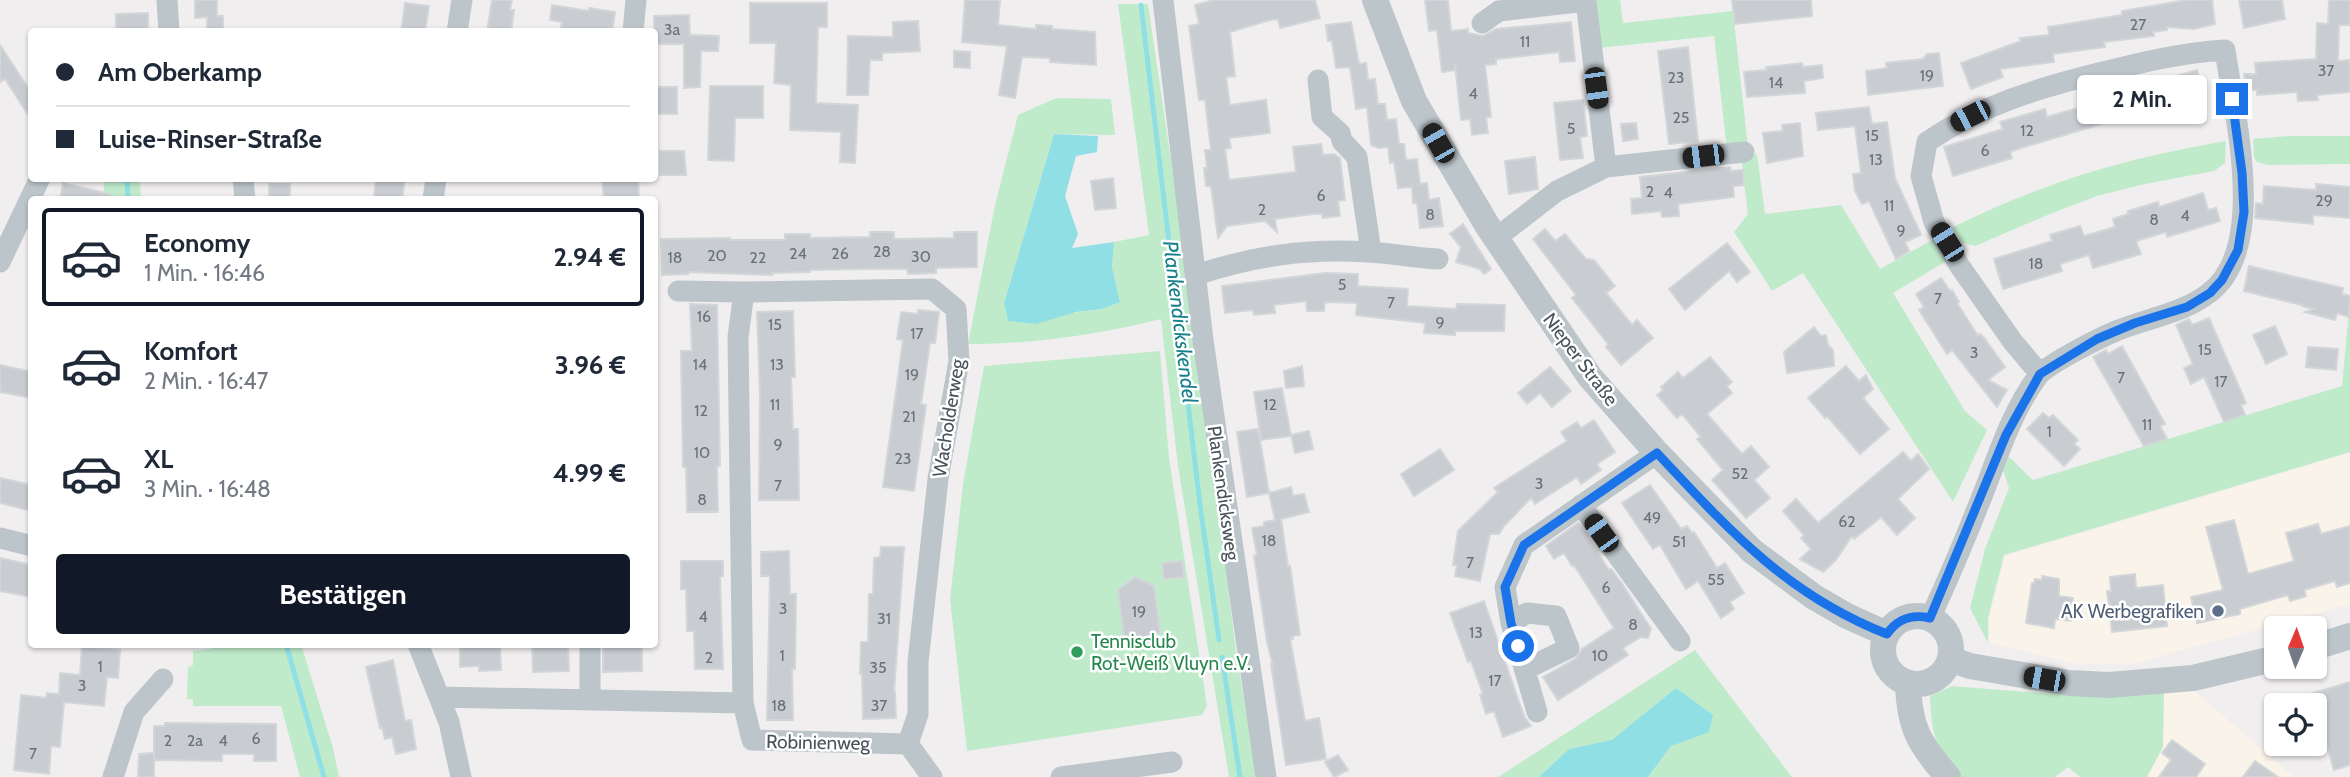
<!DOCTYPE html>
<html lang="de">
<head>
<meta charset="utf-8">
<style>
	body { margin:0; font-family:Cabin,sans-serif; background:#f2f2f3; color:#1f2937; height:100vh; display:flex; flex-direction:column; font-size:26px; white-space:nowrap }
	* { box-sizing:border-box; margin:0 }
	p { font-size:23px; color:#747a83 }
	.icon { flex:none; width:38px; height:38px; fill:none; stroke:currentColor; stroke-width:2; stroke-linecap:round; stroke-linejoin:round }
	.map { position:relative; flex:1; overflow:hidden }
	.side { position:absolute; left:28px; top:196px; width:630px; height:452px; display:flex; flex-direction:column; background:#fff; border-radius:7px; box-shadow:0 2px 5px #0004 }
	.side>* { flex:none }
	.guide { position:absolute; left:28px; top:28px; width:630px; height:154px; border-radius:7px; box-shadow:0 2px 5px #0004; display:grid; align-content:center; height:154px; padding:0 28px; background:#fff }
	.needle { width:46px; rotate:2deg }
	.tools { position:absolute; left:2264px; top:616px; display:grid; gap:14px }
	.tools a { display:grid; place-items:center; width:63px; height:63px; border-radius:7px; background:#fff; box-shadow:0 2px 5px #0004; font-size:35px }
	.end { position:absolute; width:32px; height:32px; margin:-16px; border:9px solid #1a73e8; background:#fff; box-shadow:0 0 0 4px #fff }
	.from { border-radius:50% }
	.bubble { position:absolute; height:49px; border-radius:7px; background:#fff; box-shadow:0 2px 5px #0004; font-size:23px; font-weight:800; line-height:49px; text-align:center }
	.car { position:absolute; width:21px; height:42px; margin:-21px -10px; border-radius:9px; box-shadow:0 0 5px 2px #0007; background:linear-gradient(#222 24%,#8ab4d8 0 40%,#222 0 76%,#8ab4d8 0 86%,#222 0) }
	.guide b { display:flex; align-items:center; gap:24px; height:66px; font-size:26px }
	.guide b+b { border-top:2px solid #e0e1e3 }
	.guide i { width:18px; height:18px; background:#1f2937 }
	ul { padding:12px 0 0; list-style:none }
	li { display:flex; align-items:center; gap:21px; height:98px; margin:0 14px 10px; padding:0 14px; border:4px solid transparent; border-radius:7px }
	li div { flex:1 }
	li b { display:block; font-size:26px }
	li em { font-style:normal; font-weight:800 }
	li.active { border-color:#111827 }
	li>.icon { width:63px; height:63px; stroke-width:1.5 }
	.primary-button { display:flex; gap:14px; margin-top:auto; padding:14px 28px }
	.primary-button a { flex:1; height:80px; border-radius:7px; background:#111827; color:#fff; font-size:28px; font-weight:800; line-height:80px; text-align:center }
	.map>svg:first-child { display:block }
	.commercial { fill:#faf3e9 }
	.green { fill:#c0ebcb }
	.water { fill:#90dfe5 }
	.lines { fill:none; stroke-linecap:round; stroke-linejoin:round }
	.stream { stroke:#90dfe5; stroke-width:5 }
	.building { fill:#c9ccd1; stroke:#d3d6d9; stroke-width:2 }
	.minor { stroke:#bbc5ca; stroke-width:21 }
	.tertiary { stroke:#bbc5ca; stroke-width:26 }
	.route { stroke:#1a73e8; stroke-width:9 }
	.service-dot { fill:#5c6f8a; stroke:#fff; stroke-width:2.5 }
	.leisure-dot { fill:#2e9e5b; stroke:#fff; stroke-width:2.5 }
	.labels { text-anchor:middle; stroke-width:5; stroke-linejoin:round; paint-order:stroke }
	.number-label { font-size:16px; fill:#687278 }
	.street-label { font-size:19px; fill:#48545a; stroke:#fff }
	.service-label { font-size:19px; fill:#4e5e75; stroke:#fff; text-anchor:end }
	.leisure-label { font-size:19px; fill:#27864d; stroke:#fff; text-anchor:start }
	.water-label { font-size:21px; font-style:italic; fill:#16808a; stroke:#fff }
</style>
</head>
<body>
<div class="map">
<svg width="2350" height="777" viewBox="0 0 2350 777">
	<rect width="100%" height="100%" fill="#f1eeef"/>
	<path class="commercial" d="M2350 453V604L2132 664H2076L1989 643V620L2005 556Z
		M2192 689 2294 777H2147L2163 747 2164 693Z"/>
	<path class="green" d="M1593 0H1620L1623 23 1733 11 1748 147 1727 149 1714 36 1599 48Z
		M1118 4H1148L1188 276 1237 658 1257 777H1229L1178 466 1161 319C1097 335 1033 344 968 344L995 205 1018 115 1056 98 1111 99 1115 135 1054 134 1004 303 1008 321 1102 309 1120 302 1112 267 1114 242 1149 235Z
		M2288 136H2350V164L2268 165 2257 162 2254 157 2253 139Z
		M2226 141 2225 163 2214 171 2145 184 2097 196 2045 216 1975 246 1961 242 1953 227C2044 182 2126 158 2226 141Z
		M1757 154 1765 214 1841 205 1880 269 1934 239 1945 262 1893 293 1965 411 1987 430 1953 502 1803 273 1772 291 1734 232 1748 214 1741 156Z
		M103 179H140L141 199H105Z
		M2350 301V452L2004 555 1988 618V643L1970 608 1985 549 2009 488 2002 467 2007 455 2033 480 2342 386Z
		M1160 351 1169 458 1207 706 1202 715 967 751 950 599 963 484 984 366Z
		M216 644H301L333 748 339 777H300L281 706H193V699H187L188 667 193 665V651L211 649Z
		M1695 650 1792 777H1648L1671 746 1676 688 1612 741 1569 749 1539 777H1498Z
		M1952 686 2067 695 2164 693 2163 747 2147 777H2080L2068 767 2055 777H1960C1934 748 1932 734 1930 696Z"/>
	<path class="water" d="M1054 134 1098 136 1097 152 1076 156 1065 196 1078 234 1072 248 1114 242 1112 267 1120 302 1102 309 1076 312 1036 324 1008 321 1004 303Z
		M1676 688 1713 715 1709 732 1671 746 1648 777H1539L1569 749 1612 740Z"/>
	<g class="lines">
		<path class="stream" d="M1141 5 1200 505 1219 640
			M127 178 128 200
			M286 644 324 777
			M1222 657 1240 777"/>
	</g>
	<path class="building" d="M195 0H217V16H223V32H207V17L195 18Z
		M492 0H512L510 10H514L511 32H487Z
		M965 0H1000L998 25 1036 29V25L1052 26V29L1095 32 1096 65 1050 62V58L1022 57 1015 98 999 95 1007 46 962 42Z
		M1214 0H1315L1320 18 1280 28 1278 19 1270 20 1230 32 1235 76 1226 77 1230 105 1266 100 1270 133 1229 138 1231 148 1225 149 1229 180 1296 172 1293 147 1321 144 1323 155 1334 154 1340 158 1345 200 1338 201 1340 216 1323 218 1322 214H1312L1275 219 1277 232 1265 221 1227 226 1218 238 1211 186H1206L1204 168H1207L1205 150H1211L1205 100H1199L1189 26 1199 24 1195 5Z
		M1425 0H1448L1451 31 1468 29V33L1483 36 1496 29 1571 22 1575 61 1560 62 1559 52 1496 59V64L1485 65 1491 117H1486L1488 133 1472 135 1470 119 1461 120 1455 64V70L1442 72 1437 30 1429 31Z
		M1732 0H1811L1812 16 1735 24Z
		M2187 0H2212L2215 24 2194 29 2167 27V30L2153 32 2154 36 2104 42 2105 47 2053 54 2054 62 2000 69 2003 77 1971 89 1961 63 2021 41 2020 38 2049 35 2048 27 2122 15V11Z
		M2239 0H2282L2285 19 2244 28Z
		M2329 0H2350V25H2339L2338 61 2350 60V92L2317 95 2318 100 2298 101 2297 92 2257 95V90H2246L2244 74H2256L2255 63 2316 59 2317 23 2328 24Z
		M405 3 429 6 425 32H401Z
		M750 3H827V27H818L816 103 858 105 855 163 840 162 841 132 790 130 791 85 774 83 776 43H750Z
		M552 5 589 11V8L615 12 612 32H560L562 22 550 20Z
		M148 13V32H116V14Z
		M689 15 690 35 719 36 718 51H701L700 87 684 88V44H654V16Z
		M918 21 920 51 882 53V60H870L868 95H847L848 36 893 37V22Z
		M1351 22 1359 64 1366 63 1368 80 1375 79 1378 104H1385L1387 120 1396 119 1399 144H1404L1406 160 1417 159 1420 184 1427 183 1429 200 1439 198 1443 226 1420 228 1417 203H1413L1412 187 1398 188 1394 162 1390 163 1388 147 1379 148 1371 145 1367 107 1356 109 1350 67 1336 68 1332 41H1328L1326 25Z
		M0 45 32 94 31 119 5 79 0 82Z
		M1688 47 1698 141 1669 144 1658 51Z
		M954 51 970 52V68L954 67Z
		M1939 53 1943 86 1868 95 1866 71 1887 68 1886 63 1923 59 1927 54Z
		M1802 63 1803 67 1822 65 1823 78 1804 81 1805 93 1747 97 1744 72 1767 70 1766 67Z
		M2197 70 2206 99 2147 117 2145 111 2024 147 2010 152 2012 158 1953 176 1944 147 2003 129 2000 122 2045 109 2047 117 2095 103 2092 94 2111 88 2136 81 2138 87Z
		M710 86H763V118H735L734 161 708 160Z
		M654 87H677V114H654Z
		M1583 100 1587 136 1580 137 1583 158 1560 160 1554 103Z
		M1869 107 1872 124 1887 122 1895 178 1921 235 1905 242 1909 251 1896 259 1869 201 1862 204 1855 191 1853 174 1861 173 1855 126 1818 130 1816 113Z
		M1636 123 1638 139 1623 141 1621 124Z
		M1800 123 1803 156 1767 163 1763 133 1783 131 1782 125Z
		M660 151H684L686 175H660Z
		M1535 157 1538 189 1509 194 1505 161Z
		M1730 167 1731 171 1743 170 1744 185 1733 186 1734 197 1678 204 1679 216 1662 217 1661 211 1632 214 1631 199 1642 198 1640 177Z
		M376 178H405L402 200 374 197Z
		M602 178H638L639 200H604Z
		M1113 178 1116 208 1095 210 1091 181Z
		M63 183 110 194 109 200H60Z
		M269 184H290V200H269Z
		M2316 184 2350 187 2349 218 2313 215V224L2255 218 2256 203 2263 204 2264 186 2316 190Z
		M2203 193 2208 210 2216 208 2220 221 2167 237 2166 232 2136 241 2141 254 2093 268 2089 255 2060 264 2062 271 2003 289 1994 259 2052 241 2050 235 2080 226 2084 236 2115 227 2113 219 2128 214V211L2158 202 2159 207Z
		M1463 224 1491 269 1484 274 1480 269 1456 262 1461 247 1450 234Z
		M1545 229 1555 241 1565 234 1586 259 1594 260 1615 286 1606 293 1632 325 1637 320 1653 338 1621 365 1606 347 1608 344 1572 298 1576 295 1533 239Z
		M870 232H894V239L954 238V232H977V267L936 268V273L908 274 907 269H863L810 270V272L772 273V275L688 272V274L662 275 661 239 730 238V240H785V234H810V238L870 237Z
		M1727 243 1750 272 1737 282 1729 271 1685 310 1669 289Z
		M2249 266 2343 288 2342 294 2350 296 2349 317 2337 313 2335 320 2305 312 2313 309 2302 306V305L2244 291Z
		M1325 273 1358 274V286L1408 289 1407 306 1456 309 1457 304 1505 305 1504 331H1455V335L1424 333 1425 323 1356 315 1357 303 1325 302 1324 311H1307L1306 301 1274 305 1275 313 1254 315 1253 310 1225 313 1222 286Z
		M1941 278 1950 291 1952 290 1959 302 1957 303 1978 336 1980 334 1985 339 2005 367 1988 380 2007 390 1997 407 1952 350 1947 354 1919 310 1924 307 1916 294Z
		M690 304 717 305 720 466H717L718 512H687L686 467H683L681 351H692Z
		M918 310 939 312 935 343H930L921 404 926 405 914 491 883 487 903 340 897 339 901 312 918 314Z
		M793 311 795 377H791L793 429H798L799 500H759L760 392 757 312Z
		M2209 318 2246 403 2241 405 2245 415 2224 422 2204 377 2191 384 2184 368 2193 364 2176 325 2189 319 2192 325Z
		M2275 326 2287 354 2266 364 2253 335Z
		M1814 327 1821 336 1826 335 1828 345 1833 350 1834 366 1787 373 1784 352Z
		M2122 346 2165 424 2160 426 2167 439 2144 446 2093 357 2106 350 2108 354Z
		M2308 347 2338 349 2336 370 2306 367Z
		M1710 357 1732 382 1727 386 1732 393 1707 414 1742 454 1751 446 1769 467 1754 480 1770 498 1746 518 1712 480 1723 470 1697 439 1701 437 1682 414 1677 418 1657 395 1663 390 1661 387 1678 372 1683 378Z
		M0 365 32 372V398L0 392Z
		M1302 366 1304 386 1286 388 1284 371Z
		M1846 366 1859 381 1866 375 1873 389 1863 398 1889 429 1860 454 1827 416 1825 418 1808 398Z
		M1550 367 1571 391 1552 407 1540 393 1527 404 1518 393Z
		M1282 388 1291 436 1261 440 1254 392Z
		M2043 413 2049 418 2053 415 2078 440 2074 444 2080 449 2064 466 2027 429Z
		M1594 420 1615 452 1597 464 1601 470 1581 484 1577 477 1535 504 1531 498 1504 526 1499 534H1490L1480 581 1455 576 1457 565H1453L1458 531 1498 492 1494 488 1567 441 1561 432 1577 422 1581 428Z
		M1258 429 1269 493 1291 487 1293 496 1304 494 1309 512 1281 519 1288 566H1290L1300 635 1292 636 1293 639H1290L1305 721 1319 718 1326 759 1286 765 1271 664 1273 665 1267 642 1254 556 1257 555 1252 528 1264 526V522L1275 520 1269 493 1247 497 1237 432Z
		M1309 431 1313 449 1295 453 1291 435Z
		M1440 449 1454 470 1414 496 1401 474Z
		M1903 452 1911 461 1918 454 1929 469 1898 499 1915 518 1897 535 1881 517 1854 539 1852 536 1835 561 1823 572 1800 559 1811 549 1801 538 1804 535 1783 511 1796 499 1818 523Z
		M0 478 32 485V511L0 503Z
		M1650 485 1681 529 1687 526 1692 533 1694 532 1717 568 1725 563 1744 593 1730 602 1734 609 1721 618 1698 581 1686 589 1660 545 1653 549 1622 503Z
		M2234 520 2248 574 2294 561 2286 533 2318 524 2321 534 2350 526V583L2337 587 2335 581 2304 590 2306 596 2290 601 2288 595 2240 609V614L2197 623 2191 597 2223 590 2206 527Z
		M1578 523 1609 570 1611 569 1621 582 1651 629 1648 638 1641 637 1623 648 1628 655 1558 700 1543 677 1575 659 1582 649 1614 628 1574 565 1572 566 1564 553 1554 559 1546 546Z
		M881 547H904L894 692H895L896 718 863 719 862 674H860L861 642H868L869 594H873L874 558 880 557Z
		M789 551 790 594H796L795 669H792L793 720H767L770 576H761V552Z
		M0 558 32 565V597L0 591Z
		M681 561H723V576H720L723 669H695L694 631H687L686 589H681Z
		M1182 561 1184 577 1164 579 1162 563Z
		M2135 574 2136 588 2163 585 2167 626 2112 632 2107 591H2111L2110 577Z
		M2042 576 2059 579V596L2073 598 2071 621 2055 619 2054 628 2026 623 2032 583H2034L2035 579 2042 580Z
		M1135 577 1154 586 1160 632 1143 644 1124 636 1118 590Z
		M1484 601 1524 716 1531 726 1503 737 1494 711 1486 714 1480 695 1483 694 1471 661 1468 662 1450 613Z
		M460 644H500L501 670 479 671V666L460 667Z
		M532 644H568L569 671 533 672Z
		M603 644H642V671L603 672Z
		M82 646 120 650 118 678 107 677 104 706 64 702 60 747 51 746 49 774 14 770 21 695 46 698 47 693 59 694 60 673 80 675Z
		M393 660 405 721 411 720 416 749 396 754 392 737 385 739 382 727 380 728 366 667Z
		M2350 682V765L2334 770 2320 723 2315 724V705H2284L2283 702Z
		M165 723 276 724V761H254V754H222V761L154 760V726H165Z
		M2172 740 2205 764 2196 777H2159L2171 760 2162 753Z
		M154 753V777H138L139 754Z
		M1338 755 1348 770 1334 777 1325 762Z
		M2255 761 2278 777H2243Z"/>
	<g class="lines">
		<path class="minor" d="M167 0 169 32
			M1163 0 1203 340 1266 777
			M1482 23 1499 11 1586 1 1606 167
			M457 32 462 0
			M633 32 636 0
			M1318 80 1322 117 1340 133 1342 141 1357 157 1371 252
			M243 178 245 200
			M433 200 436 178
			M1496 238 1557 191 1606 167 1744 152
			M0 262 40 178
			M1196 275C1254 256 1307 248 1368 252 1391 253 1414 258 1438 259
			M678 291 744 292
			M1581 505 1680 641
			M0 538 32 546
			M1930 618C1951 574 1970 527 1988 481 2001 446 2015 407 2038 376 2048 364 2099 338 2116 331 2147 318 2182 314 2209 293 2269 249 2234 113 2225 50 2180 53 2143 62 2099 73 2038 88 1979 106 1927 142L1921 176 1934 222 1959 265 2013 342 2040 374
			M1511 623 1527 613 1556 616 1569 648 1526 669
			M418 644 449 722 461 777
			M590 644V700
			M439 697 743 703 752 740 908 744
			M743 703 738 337 744 292 932 289 956 309 959 361 938 479 918 662V714L908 744
			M1537 712 1511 623 1505 587 1524 545 1657 453
			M908 744 932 777
			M113 777 134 712 163 679
			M1061 777 1172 762"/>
		<path class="tertiary" d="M1375 0 1414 101 1487 225 1590 377 1657 453 1752 551 1814 597 1847 616 1887 634
			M1883 650a34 34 0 1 1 68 0a34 34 0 1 1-68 0Z
			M2315 647 2350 636
			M1950 659 1970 666 2069 683 2109 685 2193 678 2277 658
			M1908 683C1909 727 1919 744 1948 777"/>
	</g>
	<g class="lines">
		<path class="route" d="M1518 646 1511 623 1505 587 1524 545 1657 453C1728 529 1787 595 1887 634 1898 618 1912 614 1930 618L2006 435 2040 374 2097 339 2135 323 2187 307 2210 293 2222 280 2238 250 2244 212 2242 173 2232 99"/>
	</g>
	<circle class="service-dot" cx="2218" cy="611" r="7"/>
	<circle class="leisure-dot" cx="1077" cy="652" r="7"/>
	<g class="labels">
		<g class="number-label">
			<text x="2138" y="30">27</text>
			<text x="672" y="35">3a</text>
			<text x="1525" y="47">11</text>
			<text x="2326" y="76">37</text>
			<text x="1927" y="81">19</text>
			<text x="1676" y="83">23</text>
			<text x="1776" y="88">14</text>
			<text x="1473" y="99">4</text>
			<text x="1681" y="123">25</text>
			<text x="1571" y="134">5</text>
			<text x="2027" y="136">12</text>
			<text x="1872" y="141">15</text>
			<text x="1985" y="156">6</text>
			<text x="1876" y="165">13</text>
			<text x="1650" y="197">2</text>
			<text x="1668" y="198">4</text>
			<text x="1321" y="201">6</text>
			<text x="2324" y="206">29</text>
			<text x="1889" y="211">11</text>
			<text x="1262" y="215">2</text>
			<text x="1430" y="220">8</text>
			<text x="2185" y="221">4</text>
			<text x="2154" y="225">8</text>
			<text x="1901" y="236">9</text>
			<text x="882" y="257">28</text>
			<text x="798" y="259">24</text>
			<text x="840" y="259">26</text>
			<text x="717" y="261">20</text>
			<text x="921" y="262">30</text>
			<text x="675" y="263">18</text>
			<text x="758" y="263">22</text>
			<text x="2036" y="269">18</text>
			<text x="1342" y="290">5</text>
			<text x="1938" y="304">7</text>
			<text x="1391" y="308">7</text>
			<text x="704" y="322">16</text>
			<text x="1440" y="328">9</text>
			<text x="775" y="330">15</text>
			<text x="917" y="339">17</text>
			<text x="2205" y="355">15</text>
			<text x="1974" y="358">3</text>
			<text x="700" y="370">14</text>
			<text x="777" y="370">13</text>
			<text x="912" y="380">19</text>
			<text x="2121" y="383">7</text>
			<text x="2221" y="387">17</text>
			<text x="775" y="410">11</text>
			<text x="1270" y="410">12</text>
			<text x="701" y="416">12</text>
			<text x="909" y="422">21</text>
			<text x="2147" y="430">11</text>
			<text x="2049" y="437">1</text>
			<text x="778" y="450">9</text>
			<text x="702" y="458">10</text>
			<text x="903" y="464">23</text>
			<text x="1740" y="479">52</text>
			<text x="1539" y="489">3</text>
			<text x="778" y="491">7</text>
			<text x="702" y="505">8</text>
			<text x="1652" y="523">49</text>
			<text x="1847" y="527">62</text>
			<text x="1269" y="546">18</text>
			<text x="1679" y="547">51</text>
			<text x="1470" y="568">7</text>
			<text x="1716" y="585">55</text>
			<text x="1606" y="593">6</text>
			<text x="783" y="614">3</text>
			<text x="1139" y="617">19</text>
			<text x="703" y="622">4</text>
			<text x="884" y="624">31</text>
			<text x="1633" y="630">8</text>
			<text x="1476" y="638">13</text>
			<text x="782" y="661">1</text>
			<text x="1600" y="661">10</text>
			<text x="709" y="663">2</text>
			<text x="100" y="672">1</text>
			<text x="878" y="673">35</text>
			<text x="1495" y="686">17</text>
			<text x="82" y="691">3</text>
			<text x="779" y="711">18</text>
			<text x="879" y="711">37</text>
			<text x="256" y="744">6</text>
			<text x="168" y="746">2</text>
			<text x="195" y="746">2a</text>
			<text x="223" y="746">4</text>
			<text x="33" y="759">7</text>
		</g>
		<g class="street-label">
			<text transform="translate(1581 359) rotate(53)" y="7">Nieper Straße</text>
			<text transform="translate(948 418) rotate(-81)" y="7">Wacholderweg</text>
			<text transform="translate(1224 493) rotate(82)" y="7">Plankendicksweg</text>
			<text transform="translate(818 742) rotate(1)" y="7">Robinienweg</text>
		</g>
		<g class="service-label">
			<text x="2204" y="618">AK Werbegrafiken</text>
		</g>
		<g class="leisure-label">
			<text x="1091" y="648">Tennisclub<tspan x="1091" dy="22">Rot-Weiß Vluyn e.V.</tspan></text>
		</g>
		<g class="water-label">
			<text transform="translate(1180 322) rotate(83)" y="7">Plankendickskendel</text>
		</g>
	</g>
</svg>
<div class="tools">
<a><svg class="needle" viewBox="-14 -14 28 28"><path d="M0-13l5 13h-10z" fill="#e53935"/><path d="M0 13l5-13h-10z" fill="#747a83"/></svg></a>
<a><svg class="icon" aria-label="locate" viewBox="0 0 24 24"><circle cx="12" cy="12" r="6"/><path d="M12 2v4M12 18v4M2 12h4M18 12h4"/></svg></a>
</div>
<i class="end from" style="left:1518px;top:646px"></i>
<i class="end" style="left:2232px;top:99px"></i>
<div class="bubble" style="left:2077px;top:75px;width:130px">2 Min.</div>
<i class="car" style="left:1596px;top:88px;rotate:172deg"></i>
<i class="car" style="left:1970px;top:116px;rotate:243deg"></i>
<i class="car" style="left:1438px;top:143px;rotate:330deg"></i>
<i class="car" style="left:1703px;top:156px;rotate:263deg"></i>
<i class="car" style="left:1947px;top:242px;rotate:328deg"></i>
<i class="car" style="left:1601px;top:533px;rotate:324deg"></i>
<i class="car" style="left:2044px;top:679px;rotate:280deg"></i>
<div class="guide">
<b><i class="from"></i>Am Oberkamp</b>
<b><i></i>Luise-Rinser-Straße</b>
</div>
<section class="side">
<ul>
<li class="active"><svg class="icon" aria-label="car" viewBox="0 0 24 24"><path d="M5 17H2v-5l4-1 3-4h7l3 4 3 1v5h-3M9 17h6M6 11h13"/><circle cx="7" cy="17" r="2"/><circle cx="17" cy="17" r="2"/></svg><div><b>Economy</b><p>1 Min. · 16:46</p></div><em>2.94 €</em></li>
<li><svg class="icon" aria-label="car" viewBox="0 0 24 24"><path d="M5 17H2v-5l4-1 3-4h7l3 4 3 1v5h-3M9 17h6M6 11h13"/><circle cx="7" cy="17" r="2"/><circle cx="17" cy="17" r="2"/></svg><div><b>Komfort</b><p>2 Min. · 16:47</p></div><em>3.96 €</em></li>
<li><svg class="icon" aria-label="car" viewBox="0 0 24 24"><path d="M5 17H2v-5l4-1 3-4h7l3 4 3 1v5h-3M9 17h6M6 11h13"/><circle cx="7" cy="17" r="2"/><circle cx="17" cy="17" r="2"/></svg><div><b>XL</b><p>3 Min. · 16:48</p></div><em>4.99 €</em></li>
</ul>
<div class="primary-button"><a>Bestätigen</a></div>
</section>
</div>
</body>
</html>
